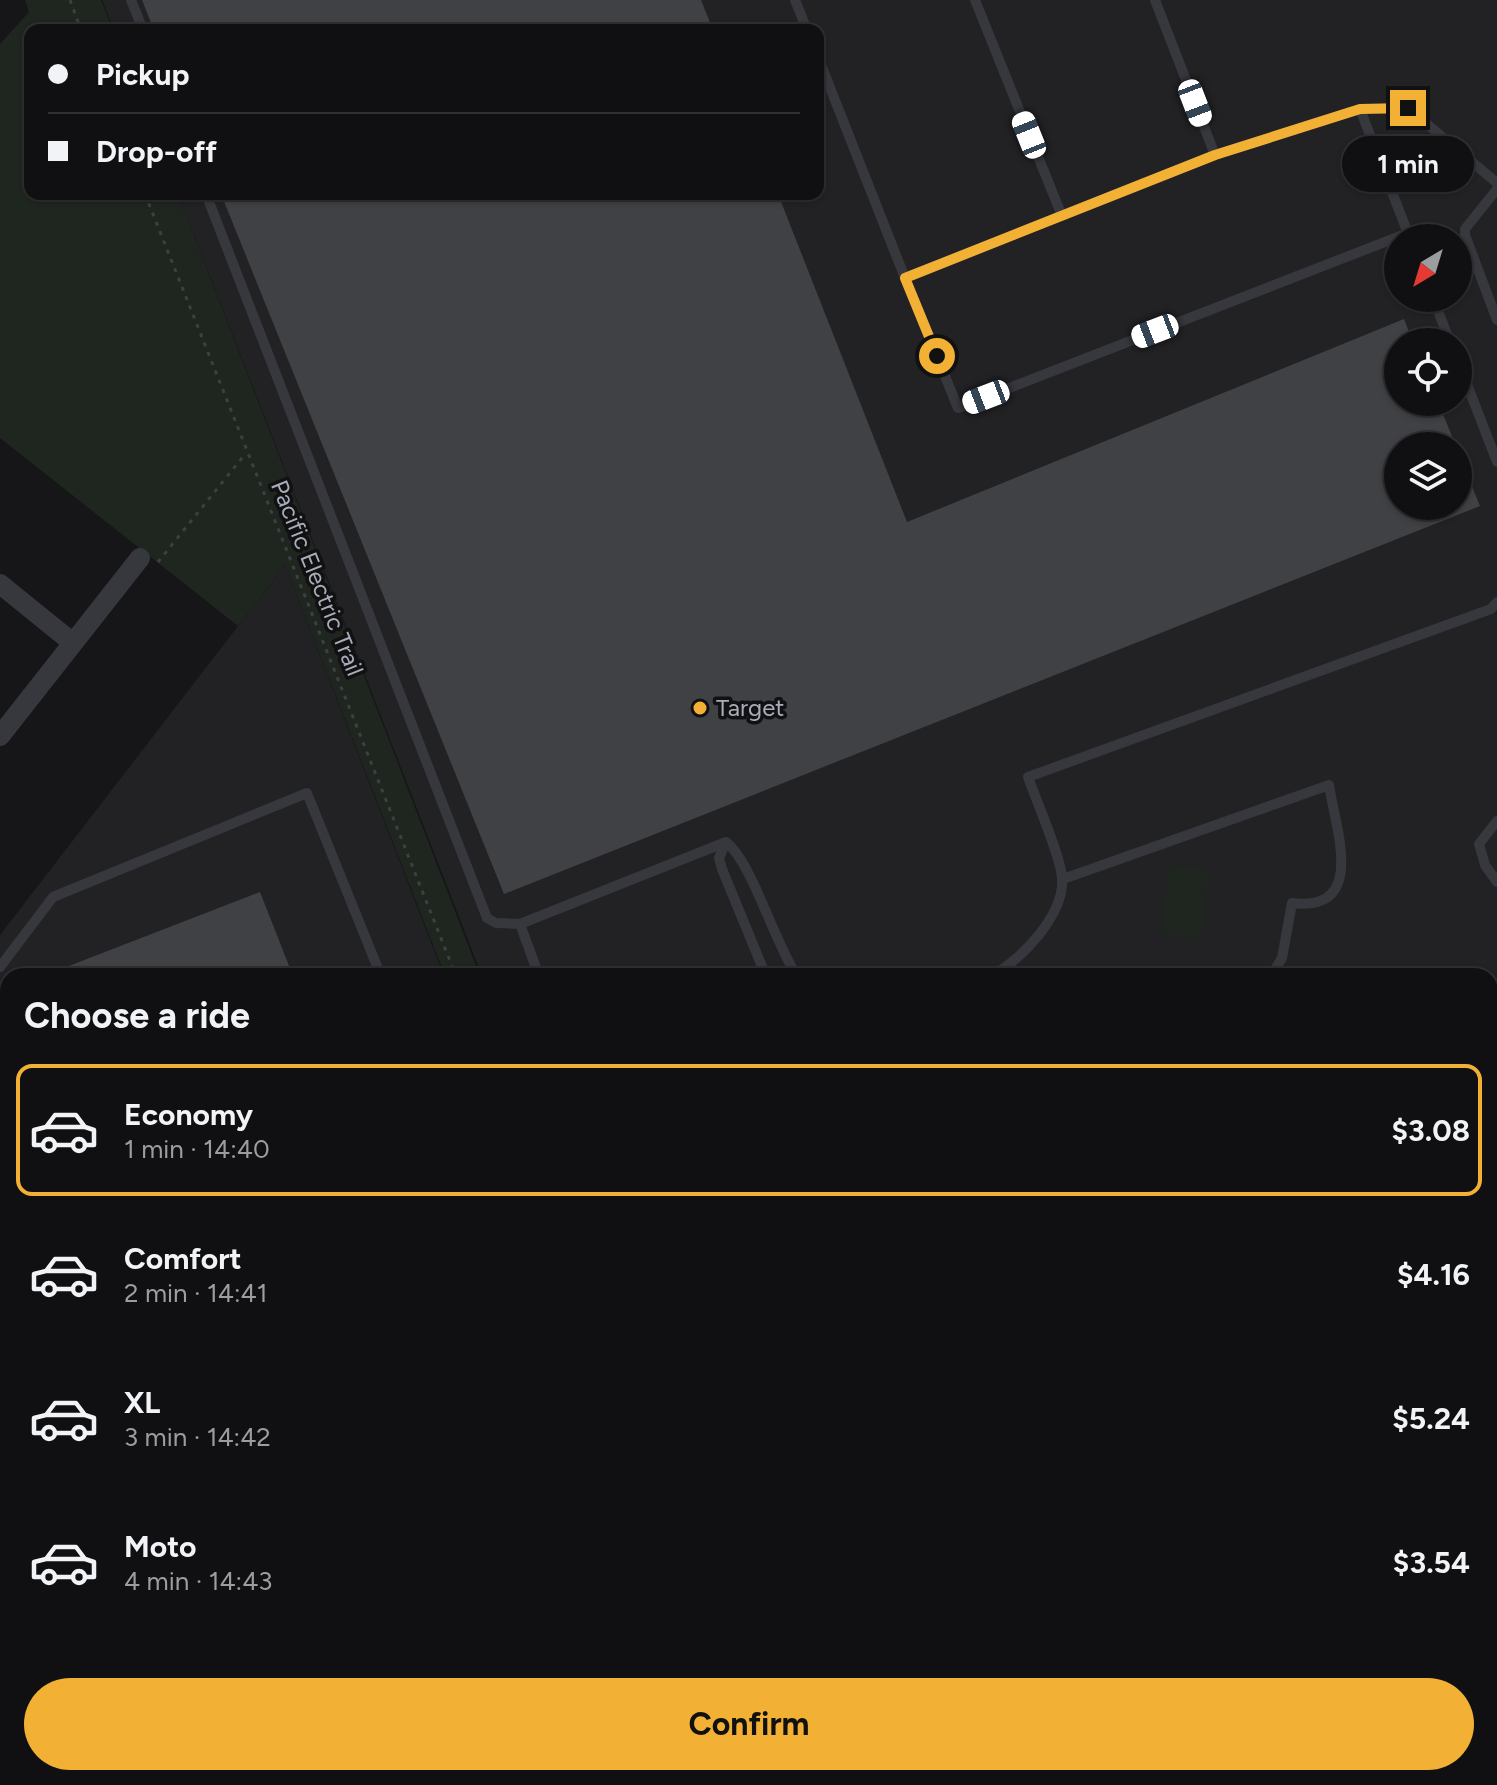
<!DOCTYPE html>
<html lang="en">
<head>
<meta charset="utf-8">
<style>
	body { margin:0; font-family:Figtree,sans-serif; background:#19191b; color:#f1f3f6; height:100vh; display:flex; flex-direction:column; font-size:30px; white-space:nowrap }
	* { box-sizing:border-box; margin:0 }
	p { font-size:26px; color:#9c9d9f }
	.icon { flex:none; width:44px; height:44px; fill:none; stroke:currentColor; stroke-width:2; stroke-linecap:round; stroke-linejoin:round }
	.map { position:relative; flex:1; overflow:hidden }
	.panel { position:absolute; left:0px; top:968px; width:1498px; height:818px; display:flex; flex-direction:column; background:#101012; border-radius:24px 24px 0 0; box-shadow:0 2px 6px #0004,0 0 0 2px #303032 }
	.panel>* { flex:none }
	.hud { position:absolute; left:24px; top:24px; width:800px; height:176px; border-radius:16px; box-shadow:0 2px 6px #0004,0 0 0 2px #303032; display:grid; align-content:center; height:176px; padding:0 24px; background:#101012 }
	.needle { width:52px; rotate:218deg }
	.fabs { position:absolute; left:1384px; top:224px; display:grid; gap:16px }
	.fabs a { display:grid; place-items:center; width:88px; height:88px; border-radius:50%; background:#101012; box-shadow:0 2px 6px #0004,0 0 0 2px #303032; font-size:40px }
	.end { position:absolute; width:36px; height:36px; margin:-18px; border:10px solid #f2b134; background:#111; box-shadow:0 0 0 4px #111 }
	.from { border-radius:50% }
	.bubble { position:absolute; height:56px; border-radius:28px; background:#101012; box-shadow:0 2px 6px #0004,0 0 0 2px #303032; font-size:26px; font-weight:700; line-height:56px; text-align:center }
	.car { position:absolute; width:24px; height:48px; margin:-24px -12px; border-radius:10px; box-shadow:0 0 6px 2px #0007; background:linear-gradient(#fff 24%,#345 0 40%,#fff 0 76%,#345 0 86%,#fff 0) }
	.hud b { display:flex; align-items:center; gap:28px; height:76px; font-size:30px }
	.hud b+b { border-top:2px solid #303032 }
	.hud i { width:20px; height:20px; background:#f1f3f6 }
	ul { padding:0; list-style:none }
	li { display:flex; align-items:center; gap:24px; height:132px; margin:0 16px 12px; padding:0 8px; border:4px solid transparent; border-radius:16px }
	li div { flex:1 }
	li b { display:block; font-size:30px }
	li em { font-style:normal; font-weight:700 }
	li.on { border-color:#f2b134 }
	li>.icon { width:72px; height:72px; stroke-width:1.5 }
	h2 { padding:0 24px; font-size:36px; line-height:96px }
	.cta { display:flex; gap:16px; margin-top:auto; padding:16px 24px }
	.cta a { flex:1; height:92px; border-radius:48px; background:#f2b134; color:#111; font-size:32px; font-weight:700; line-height:92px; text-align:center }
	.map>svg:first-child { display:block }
	.built { fill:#222225; fill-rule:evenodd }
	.green { fill:#1e261f }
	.building { fill:#404145 }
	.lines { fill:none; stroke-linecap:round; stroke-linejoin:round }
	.path { stroke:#3d3f44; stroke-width:3; stroke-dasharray:4 6; stroke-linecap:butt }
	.service { stroke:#37383d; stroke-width:10 }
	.minor { stroke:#37383d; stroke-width:20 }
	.route { stroke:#f2b134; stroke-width:10 }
	.poi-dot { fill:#f2b134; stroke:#111113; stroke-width:3 }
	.labels { text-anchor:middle; stroke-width:7; stroke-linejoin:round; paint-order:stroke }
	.street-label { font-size:24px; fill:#a8adb8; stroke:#111113 }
	.poi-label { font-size:24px; fill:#a8adb8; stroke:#111113; text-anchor:start }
</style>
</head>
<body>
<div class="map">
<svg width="1497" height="1785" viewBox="0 0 1497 1785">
	<rect width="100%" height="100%" fill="#161618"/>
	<path class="built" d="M102 0H1497V1785H790L787 1778H1490V976H482L178 194H818V30H114ZM1398 238H1458V298H1398ZM1398 342H1458V402H1398ZM1398 446H1458V506H1398Z
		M285 565 444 976H8V1778H752L755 1785H0V935Z"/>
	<path class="green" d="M25 0H101L113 30H30V194H178L480 976H445L285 565 238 626 0 438V44L29 12Z
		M1170 865 1210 870 1201 939 1161 934Z"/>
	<path class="building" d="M142 0H701L713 30H154Z
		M221 194H778L907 522 1404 319 1413 342H1398V402H1438L1456 446H1398V506H1458V452L1480 506 504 894Z
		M260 892 293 976H43Z
		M8 999V1029L0 1003Z
		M1490 1073 1497 1078V1422L1490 1417Z
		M1490 1742 1497 1747V1785H1324L1315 1778H1490Z
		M0 1752 8 1758V1778H33L42 1785H0Z
		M302 1778H552L535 1785H305Z
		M798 1778H919L902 1785H801Z"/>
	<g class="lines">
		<path class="path" d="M70 0 81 30
			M145 194 456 976
			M158 562 246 453
			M760 1778 763 1785"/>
		<path class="service" d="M131 0 143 30
			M795 0 807 30
			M975 0 1062 216
			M1155 0 1215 155 1360 109 1409 236
			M818 57 905 278 1215 155
			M1360 109 1408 108 1497 183
			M1497 189 1465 229V235L1497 320
			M206 194 487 918 496 923 520 924 726 842
			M905 278 958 408 1408 233
			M1433 298 1450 342
			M1458 361 1497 462
			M1497 821 1479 844 1485 865 1497 882
			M726 842C752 862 774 942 797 976
			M726 842 719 858 722 869 766 976
			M1063 879 1329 785C1336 831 1367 912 1292 903L1282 958 1271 976
			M520 924 539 976
			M0 967 53 897 307 793 381 976
			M991 976C1021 961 1065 914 1062 878 1061 857 1036 800 1028 777L1491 609 1497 602
			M0 1348 8 1354
			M1490 1496 1497 1502
			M1490 1697 1497 1703
			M170 1778 174 1785
			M665 1785 682 1778
			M992 1785 1010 1778
			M1151 1785 1165 1779 1181 1785
			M1245 1785 1251 1778"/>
		<path class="minor" d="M0 584 73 643
			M0 736 140 558
			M0 1435 8 1442
			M1490 1611 1497 1617
			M246 1778 249 1785
			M1165 1779 1166 1778"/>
	</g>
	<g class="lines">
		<path class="route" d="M937 356 905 278 1215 155 1360 109 1408 108"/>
	</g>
	<circle class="poi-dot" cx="700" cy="708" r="8"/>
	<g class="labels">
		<g class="street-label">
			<text transform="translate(317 578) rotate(68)" y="8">Pacific Electric Trail</text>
		</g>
		<g class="poi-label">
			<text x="716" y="716">Target</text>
		</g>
	</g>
</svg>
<div class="fabs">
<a><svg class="needle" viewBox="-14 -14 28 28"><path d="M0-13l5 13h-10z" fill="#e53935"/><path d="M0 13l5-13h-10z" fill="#9c9d9f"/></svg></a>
<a><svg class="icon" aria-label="locate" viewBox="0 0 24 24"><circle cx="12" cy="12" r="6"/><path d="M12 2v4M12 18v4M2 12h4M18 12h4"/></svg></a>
<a><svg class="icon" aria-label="layers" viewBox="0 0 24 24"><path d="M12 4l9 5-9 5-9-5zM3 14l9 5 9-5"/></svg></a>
</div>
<i class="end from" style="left:937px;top:356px"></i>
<i class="end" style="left:1408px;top:108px"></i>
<div class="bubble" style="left:1342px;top:136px;width:132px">1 min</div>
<i class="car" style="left:1195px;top:103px;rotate:159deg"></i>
<i class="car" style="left:1029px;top:135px;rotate:338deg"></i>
<i class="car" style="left:1155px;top:331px;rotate:249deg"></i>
<i class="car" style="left:986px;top:397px;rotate:249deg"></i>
<div class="hud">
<b><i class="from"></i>Pickup</b>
<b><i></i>Drop-off</b>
</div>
<section class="panel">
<h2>Choose a ride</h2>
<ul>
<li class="on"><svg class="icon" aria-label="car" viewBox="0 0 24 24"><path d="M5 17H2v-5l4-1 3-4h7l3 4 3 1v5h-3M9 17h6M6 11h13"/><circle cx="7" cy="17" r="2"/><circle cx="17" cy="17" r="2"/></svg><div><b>Economy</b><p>1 min · 14:40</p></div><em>$3.08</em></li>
<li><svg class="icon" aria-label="car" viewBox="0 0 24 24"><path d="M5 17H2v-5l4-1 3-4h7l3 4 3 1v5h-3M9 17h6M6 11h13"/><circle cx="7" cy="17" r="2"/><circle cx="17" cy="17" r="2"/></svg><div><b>Comfort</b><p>2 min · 14:41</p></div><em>$4.16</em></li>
<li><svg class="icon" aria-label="car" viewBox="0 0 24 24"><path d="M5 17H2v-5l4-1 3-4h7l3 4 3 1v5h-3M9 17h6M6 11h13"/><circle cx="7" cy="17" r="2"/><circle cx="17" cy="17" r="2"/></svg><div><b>XL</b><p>3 min · 14:42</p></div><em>$5.24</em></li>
<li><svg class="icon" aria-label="car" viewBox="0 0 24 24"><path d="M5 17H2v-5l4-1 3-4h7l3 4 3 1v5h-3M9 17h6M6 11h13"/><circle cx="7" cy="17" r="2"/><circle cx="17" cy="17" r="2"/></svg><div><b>Moto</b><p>4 min · 14:43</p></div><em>$3.54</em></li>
</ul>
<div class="cta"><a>Confirm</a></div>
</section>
</div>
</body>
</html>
